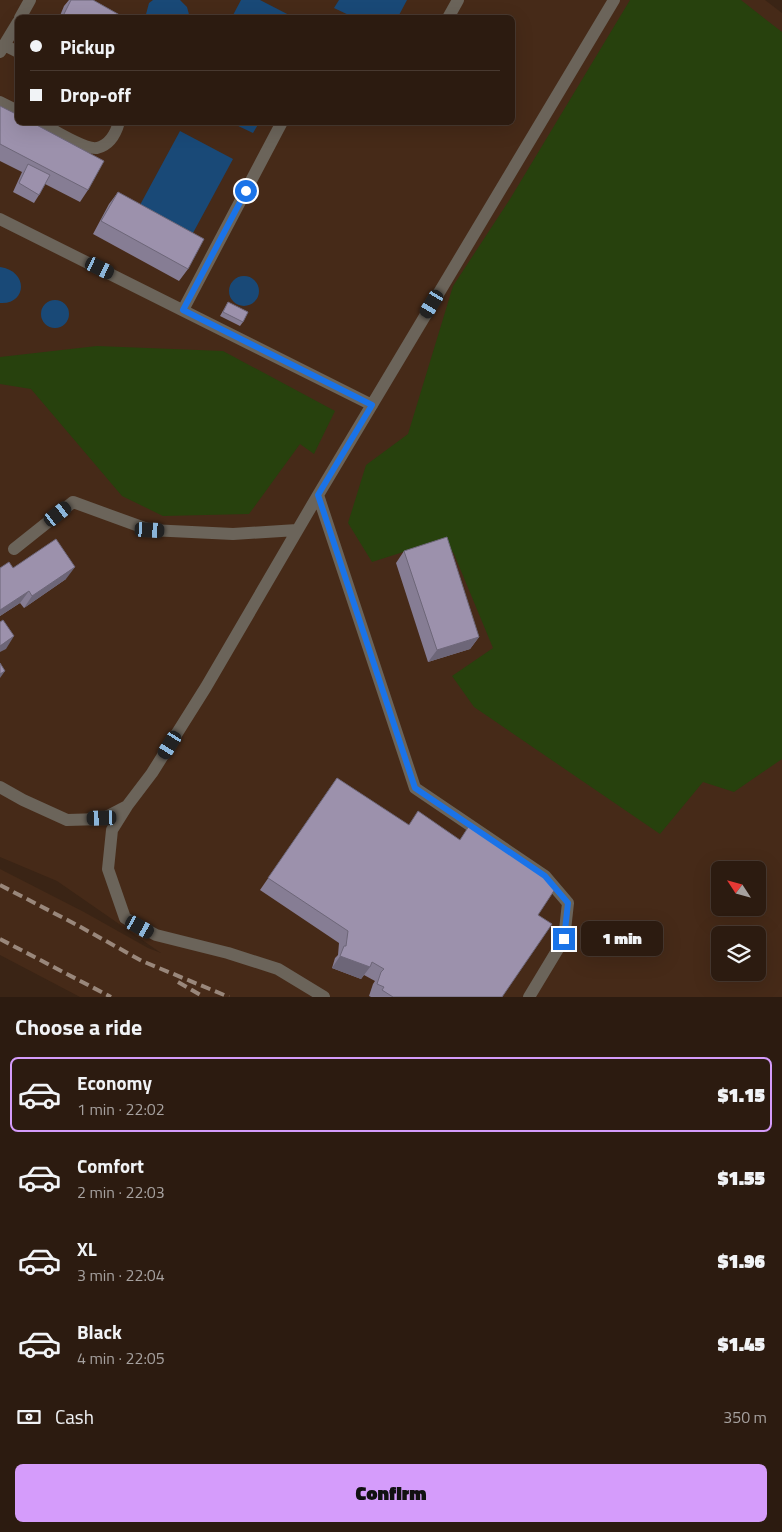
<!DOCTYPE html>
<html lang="en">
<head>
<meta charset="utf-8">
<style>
	body { margin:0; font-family:"Titillium Web",sans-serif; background:#342419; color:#f1f3f6; height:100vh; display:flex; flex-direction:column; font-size:19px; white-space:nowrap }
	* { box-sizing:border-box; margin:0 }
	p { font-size:16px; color:#a6a19f }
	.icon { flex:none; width:28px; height:28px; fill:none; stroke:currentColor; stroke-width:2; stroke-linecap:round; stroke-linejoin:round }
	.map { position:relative; height:997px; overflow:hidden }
	.details { display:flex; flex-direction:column; background:#2c1b10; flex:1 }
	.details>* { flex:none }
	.top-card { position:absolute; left:15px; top:15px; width:500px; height:110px; border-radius:8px; box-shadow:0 5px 20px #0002,0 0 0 1px #483930; display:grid; align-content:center; height:110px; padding:0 15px; background:#2c1b10 }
	.needle { width:32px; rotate:306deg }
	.fabs { position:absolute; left:711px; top:861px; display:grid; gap:10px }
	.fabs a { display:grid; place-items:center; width:55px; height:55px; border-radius:8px; background:#2c1b10; box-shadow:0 5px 20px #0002,0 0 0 1px #483930; font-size:25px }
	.end { position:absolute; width:22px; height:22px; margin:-11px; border:6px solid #1a73e8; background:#fff; box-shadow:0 0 0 2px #fff }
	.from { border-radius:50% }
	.bubble { position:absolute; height:35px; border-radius:8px; background:#2c1b10; box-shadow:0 5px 20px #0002,0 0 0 1px #483930; font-size:16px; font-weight:800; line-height:35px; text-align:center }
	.car { position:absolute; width:15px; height:30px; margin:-15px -8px; border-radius:6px; box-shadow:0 0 4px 1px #0007; background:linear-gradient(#222 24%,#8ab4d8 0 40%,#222 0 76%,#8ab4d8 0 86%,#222 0) }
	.top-card b { display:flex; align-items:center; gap:18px; height:48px; font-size:19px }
	.top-card b+b { border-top:1px solid #483930 }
	.top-card i { width:12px; height:12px; background:#f1f3f6 }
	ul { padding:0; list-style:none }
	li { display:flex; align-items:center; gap:15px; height:75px; margin:0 10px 8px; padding:0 5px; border:2px solid transparent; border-radius:8px }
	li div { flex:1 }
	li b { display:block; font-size:19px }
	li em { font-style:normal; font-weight:800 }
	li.selected { border-color:#d59cfb }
	li>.icon { width:45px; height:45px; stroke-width:1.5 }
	h2 { padding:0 15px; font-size:22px; line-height:60px }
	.pay { display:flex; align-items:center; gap:12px; height:55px; padding:0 15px; font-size:19px }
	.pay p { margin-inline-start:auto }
	.button { display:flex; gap:10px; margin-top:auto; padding:10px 15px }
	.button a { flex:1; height:58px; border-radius:8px; background:#d59cfb; color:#111; font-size:20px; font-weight:800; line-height:58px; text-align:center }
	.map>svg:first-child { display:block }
	.built { fill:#462a18; fill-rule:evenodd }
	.green { fill:#27410d }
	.water { fill:#194977 }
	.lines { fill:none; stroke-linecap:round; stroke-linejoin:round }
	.minor { stroke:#6b645a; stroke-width:12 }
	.rail { stroke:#99877b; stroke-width:4; stroke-dasharray:10 5; stroke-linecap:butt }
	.wall { fill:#867d94 }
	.shaded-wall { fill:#6d6678 }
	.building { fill:#9c91ac; stroke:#6d6678 }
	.route { stroke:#1a73e8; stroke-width:6 }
</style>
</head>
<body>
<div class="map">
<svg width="782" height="997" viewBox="0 0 782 997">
	<rect width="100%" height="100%" fill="#3a2415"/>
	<path class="built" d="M0 0H765L782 13V997H80L0 955V869L84 912 148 948 161 953 57 881 0 857ZM18 18H512V122H18ZM720 870H758V908H720ZM720 935H758V972H720Z"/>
	<path class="green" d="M630 0H741L782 32V759L734 792 703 782 660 834 474 707 452 676 493 648 454 554 444 539 372 562 348 523 366 465 408 434 453 286 510 199Z
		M97 346 223 351 335 411 314 454 300 444 249 514 163 516 122 496 31 389 0 384V357Z"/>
	<path class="water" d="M153 0H180L187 7 190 18H145L149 3Z
		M241 0H260L293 17H232Z
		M339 0H407L398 17H353L334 8Z
		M232 123 259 122V123L253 133Z
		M180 131 233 159 193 233 140 205Z
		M0 267C29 271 27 305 0 303Z
		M229 291a15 15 0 1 1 30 0a15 15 0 1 1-30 0Z
		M41 314a14 14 0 1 1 28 0a14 14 0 1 1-28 0Z"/>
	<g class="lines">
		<path class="minor" d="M20 18 30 0
			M448 18 458 0
			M4 45 18 52
			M0 52 18 22
			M0 102 18 111
			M39 122C51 129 85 150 97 148 110 145 116 133 119 122
			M0 219 372 405
			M183 310 282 122
			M318 495 415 788 545 876 568 903 564 939 529 997
			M14 549 73 502 150 530 233 534 297 530
			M0 787 23 800 67 820 102 819 127 806
			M324 997 278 969 228 953 156 935 125 918 108 869 112 830 127 806 152 773 206 687 318 495 614 0"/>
		<path class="rail" d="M0 885 77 925 142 961 229 997
			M0 939 111 997
			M178 982 204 997"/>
	</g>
	<path class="wall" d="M69 0H93L125 18H59L64 6Z
		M0 106 88 190 80 202 45 184 39 195 34 203 13 192 22 172 0 161Z
		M118 192 188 269 179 281 93 234 109 204Z
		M228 302 243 322 240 326 220 316Z
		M404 551 479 637 470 649 428 662 396 563Z
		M0 568H13L66 579 24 608 20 603 0 616Z
		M337 778 408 825 460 840 469 826 538 915 502 997H371L369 996 373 984 375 981 364 975 361 979 332 968 335 958 338 955 339 943 260 890Z"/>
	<path class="shaded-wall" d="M75 567 66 579 24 608 32 596Z
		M29 591 20 603 0 616V610Z
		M14 636 6 649 0 652V646Z
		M479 637 470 649 428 662 437 650Z
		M5 671 0 678V674Z
		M340 956 370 967 361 979 332 968Z"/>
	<path class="building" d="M71 0H93L125 18H62Z
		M158 14 162 18H156Z
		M0 106 18 115V122H31L104 161 88 190 0 144Z
		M28 164 50 175 39 195 19 183Z
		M118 192 204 239 188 269 101 221Z
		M228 302 248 312 243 322 223 312Z
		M447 537 479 637 437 650 404 551Z
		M56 539 75 567 32 596 29 591 0 610V568L9 562 13 568Z
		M3 620 14 636 0 646V622Z
		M0 663 5 671 0 674Z
		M337 778 409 825 418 811 460 840 469 826 557 886 538 915 552 924 502 997H393L382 990 384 987 377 984 381 972 384 969 372 962 370 967 340 956 344 946H346L348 931 268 878Z"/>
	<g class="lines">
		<path class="route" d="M246 191 183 310 372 405 318 495 415 788 545 876 568 903 564 939"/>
	</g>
</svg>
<div class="fabs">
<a><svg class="needle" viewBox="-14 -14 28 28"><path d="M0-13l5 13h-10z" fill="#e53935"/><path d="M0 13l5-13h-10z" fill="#a6a19f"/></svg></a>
<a><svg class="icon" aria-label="layers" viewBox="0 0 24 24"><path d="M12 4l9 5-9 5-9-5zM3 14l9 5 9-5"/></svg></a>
</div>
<i class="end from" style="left:246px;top:191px"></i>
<i class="end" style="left:564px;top:939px"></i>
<div class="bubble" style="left:581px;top:921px;width:82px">1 min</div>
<i class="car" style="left:100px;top:268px;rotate:116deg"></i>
<i class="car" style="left:432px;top:304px;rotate:211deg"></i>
<i class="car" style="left:58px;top:514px;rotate:52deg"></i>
<i class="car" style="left:150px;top:530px;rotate:93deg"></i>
<i class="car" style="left:170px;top:745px;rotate:212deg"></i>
<i class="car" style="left:102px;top:818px;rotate:268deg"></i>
<i class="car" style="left:140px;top:927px;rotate:119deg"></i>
<div class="top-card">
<b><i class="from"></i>Pickup</b>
<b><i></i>Drop-off</b>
</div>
</div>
<section class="details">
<h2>Choose a ride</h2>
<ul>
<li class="selected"><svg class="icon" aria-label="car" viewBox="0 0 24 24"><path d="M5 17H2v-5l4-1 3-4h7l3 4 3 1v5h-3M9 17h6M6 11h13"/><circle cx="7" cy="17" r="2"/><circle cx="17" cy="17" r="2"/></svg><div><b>Economy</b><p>1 min · 22:02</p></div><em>$1.15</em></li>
<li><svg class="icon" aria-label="car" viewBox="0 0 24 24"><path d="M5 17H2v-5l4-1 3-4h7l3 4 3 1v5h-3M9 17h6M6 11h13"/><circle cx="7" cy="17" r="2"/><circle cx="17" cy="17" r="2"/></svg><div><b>Comfort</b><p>2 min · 22:03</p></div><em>$1.55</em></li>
<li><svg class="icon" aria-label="car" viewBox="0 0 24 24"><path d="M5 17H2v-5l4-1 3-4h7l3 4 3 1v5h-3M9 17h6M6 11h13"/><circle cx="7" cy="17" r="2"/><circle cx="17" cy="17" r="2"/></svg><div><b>XL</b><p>3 min · 22:04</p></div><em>$1.96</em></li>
<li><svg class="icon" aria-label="car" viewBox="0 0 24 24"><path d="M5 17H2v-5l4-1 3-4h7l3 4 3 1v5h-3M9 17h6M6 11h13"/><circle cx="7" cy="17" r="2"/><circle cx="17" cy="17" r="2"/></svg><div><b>Black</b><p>4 min · 22:05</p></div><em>$1.45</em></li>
</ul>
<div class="pay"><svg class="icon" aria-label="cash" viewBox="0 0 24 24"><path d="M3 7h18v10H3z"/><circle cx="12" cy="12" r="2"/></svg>Cash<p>350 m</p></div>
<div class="button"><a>Confirm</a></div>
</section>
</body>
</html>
